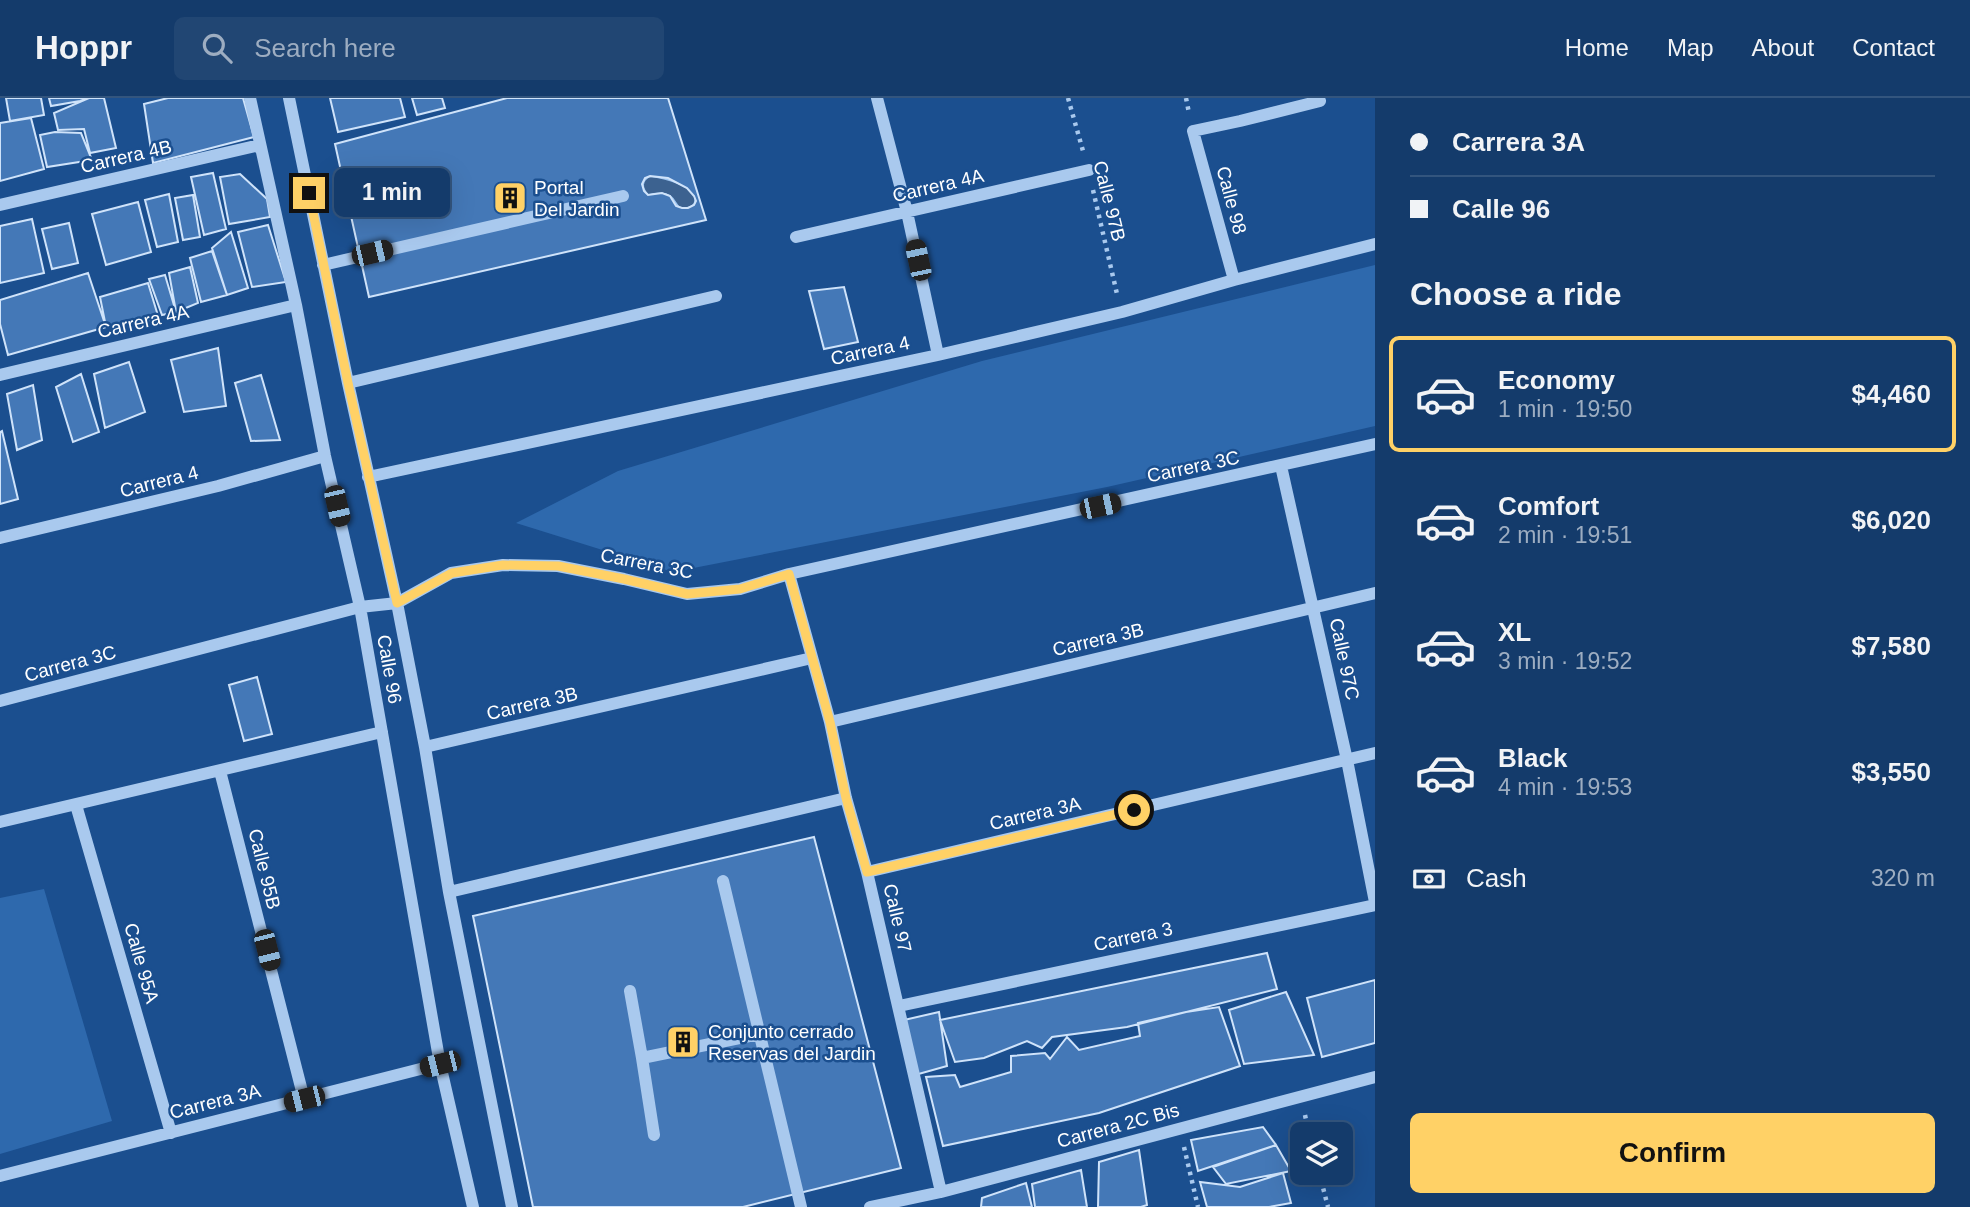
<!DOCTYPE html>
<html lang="en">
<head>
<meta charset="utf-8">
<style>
	body { margin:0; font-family:Arial,sans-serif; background:#214673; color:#f1f3f6; height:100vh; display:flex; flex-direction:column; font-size:26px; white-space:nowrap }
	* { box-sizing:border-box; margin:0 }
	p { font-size:23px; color:#9dadc1 }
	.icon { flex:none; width:38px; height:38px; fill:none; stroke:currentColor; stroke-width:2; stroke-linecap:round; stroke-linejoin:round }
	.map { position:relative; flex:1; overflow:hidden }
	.details { display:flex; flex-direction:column; background:#143b6b; width:595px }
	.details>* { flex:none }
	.banner { display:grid; align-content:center; height:154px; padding:0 35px; background:#143b6b }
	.fabs { position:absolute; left:1290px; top:1024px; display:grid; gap:14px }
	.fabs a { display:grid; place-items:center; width:63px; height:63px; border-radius:10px; background:#143b6b; box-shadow:0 7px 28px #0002,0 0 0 2px #33557e; font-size:35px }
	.end { position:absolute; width:32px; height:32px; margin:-16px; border:9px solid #ffd166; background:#111; box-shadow:0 0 0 4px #111 }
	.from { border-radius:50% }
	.bubble { position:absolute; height:49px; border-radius:10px; background:#143b6b; box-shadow:0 7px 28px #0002,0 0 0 2px #33557e; font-size:23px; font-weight:700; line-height:49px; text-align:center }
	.car { position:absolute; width:21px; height:42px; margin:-21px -10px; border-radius:9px; box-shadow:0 0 5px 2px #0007; background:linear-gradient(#222 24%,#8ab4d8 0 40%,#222 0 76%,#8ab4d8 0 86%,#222 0) }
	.banner b { display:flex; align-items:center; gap:24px; height:66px; font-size:26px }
	.banner b+b { border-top:2px solid #33557e }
	.banner i { width:18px; height:18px; background:#f1f3f6 }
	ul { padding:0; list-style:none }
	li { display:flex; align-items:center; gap:21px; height:116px; margin:0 14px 10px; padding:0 21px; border:4px solid transparent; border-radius:10px }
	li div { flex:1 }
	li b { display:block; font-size:26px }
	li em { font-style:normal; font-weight:700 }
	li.active { border-color:#ffd166 }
	li>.icon { width:63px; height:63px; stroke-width:1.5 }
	h2 { padding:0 35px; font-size:32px; line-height:84px }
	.pay { display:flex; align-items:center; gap:18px; height:77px; padding:0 35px; font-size:26px }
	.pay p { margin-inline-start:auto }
	.primary-button { display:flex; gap:14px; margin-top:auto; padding:14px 35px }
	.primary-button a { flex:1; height:80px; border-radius:10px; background:#ffd166; color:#111; font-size:28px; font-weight:700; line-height:80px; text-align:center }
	header { display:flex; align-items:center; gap:42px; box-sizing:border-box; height:98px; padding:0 35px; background:#143b6b; border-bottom:2px solid #33557e }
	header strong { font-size:33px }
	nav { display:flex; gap:38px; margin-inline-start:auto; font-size:24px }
	.search { width:490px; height:63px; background:#214673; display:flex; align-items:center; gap:18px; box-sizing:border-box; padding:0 24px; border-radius:10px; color:#9dadc1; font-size:26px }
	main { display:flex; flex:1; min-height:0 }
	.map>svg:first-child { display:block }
	.green { fill:#2e69ad }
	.water { fill:#3c6290; stroke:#9cc4f0; stroke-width:2 }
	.building { fill:#4478b7; stroke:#cfe3fa; stroke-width:2; fill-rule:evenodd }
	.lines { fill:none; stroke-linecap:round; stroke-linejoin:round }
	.path { stroke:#a9c9ee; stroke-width:4.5; stroke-dasharray:3.5 5; stroke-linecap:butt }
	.minor { stroke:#a9c9ee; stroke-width:12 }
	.route { stroke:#ffd166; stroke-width:9 }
	.labels { text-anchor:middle; stroke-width:5; stroke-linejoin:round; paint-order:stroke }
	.street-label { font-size:19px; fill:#fff; stroke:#1b4f8f }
	.poi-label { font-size:19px; fill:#fff; stroke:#1b4f8f; text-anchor:start }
</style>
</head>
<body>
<header>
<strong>Hoppr</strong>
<div class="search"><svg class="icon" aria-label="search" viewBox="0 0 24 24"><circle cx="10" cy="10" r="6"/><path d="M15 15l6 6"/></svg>Search here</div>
<nav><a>Home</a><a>Map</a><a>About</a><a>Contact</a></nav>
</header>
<main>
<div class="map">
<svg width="1375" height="1109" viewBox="0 0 1375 1109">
	<rect width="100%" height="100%" fill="#1b4f8f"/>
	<path class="green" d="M1375 167V328L1107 389 673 474 516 425 618 373 982 263Z
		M44 791 112 1023 0 1056V800Z"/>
	<path class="water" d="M650 78C660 79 700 87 695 104 695 107 690 110 687 110 676 113 677 103 670 98 664 94 655 96 648 97 641 90 641 82 650 78Z"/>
	<path class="building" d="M6 0H41L44 17 10 23Z
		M49 0H88L80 3 51 8Z
		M89 0H104L116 50 90 55 84 31 58 32 54 15Z
		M168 0H243L254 39 153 65 144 6Z
		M330 0H400L405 19 338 34Z
		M412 0H442L445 10 417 17Z
		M507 0H668L706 122 369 199 335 46ZM650 78 668 80 687 90 694 98 696 103 694 107 688 110H682L676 108 670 98 662 95 648 97 644 93 642 86 645 80Z
		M31 20 44 71 0 83V25Z
		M55 34 81 35 92 62 47 69 40 37Z
		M213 75 226 131 204 137 191 79Z
		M240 76 267 101 270 119 229 126 220 79Z
		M169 96 178 144 157 149 145 102Z
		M193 97 200 139 183 142 175 100Z
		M138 104 151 154 106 167 92 116Z
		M32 121 44 175 0 185V128Z
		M69 125 78 165 52 171 42 131Z
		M268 127 286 184 252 189 238 134Z
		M231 134 248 190 227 197 212 150Z
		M212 153 227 197 201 204 190 160Z
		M190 169 198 205 176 214 169 175Z
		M88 175 106 229 8 257 0 226V202Z
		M165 177 176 214 162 217 149 181Z
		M148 185 159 221 106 229 100 199Z
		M844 189 858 244 824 251 809 193Z
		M218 250 226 308 184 314 171 262Z
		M129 264 145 314 105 330 94 276Z
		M81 276 99 334 73 344 56 289Z
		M261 277 280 342 251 343 235 285Z
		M33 287 42 342 17 352 7 296Z
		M2 333 18 401 0 406V334Z
		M257 579 272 636 244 643 229 587Z
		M814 739 901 1070 743 1109H533L473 818Z
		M1267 855 1277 891 1127 929 1052 939 1042 950 1027 943 984 960 955 964 940 922Z
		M1375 882V945L1322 959 1307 900Z
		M1286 894 1314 957 1244 966 1229 912Z
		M1219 909 1240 968 1099 1015 943 1048 926 979 955 977 960 989 1011 974V958L1045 955 1050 961 1067 939 1079 952 1140 938 1138 925 1186 914Z
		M939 914 947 968 915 977 904 922Z
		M1263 1029 1276 1047 1198 1073 1191 1042Z
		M1276 1047 1291 1073 1226 1086 1213 1069Z
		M1139 1052 1147 1107 1141 1109H1098L1099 1064Z
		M1081 1072 1087 1109H1035L1032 1086Z
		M1283 1075 1291 1105 1269 1109H1207L1200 1084 1240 1089Z
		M1026 1085 1032 1109H981L982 1100Z"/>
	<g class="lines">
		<path class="path" d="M1068 0 1083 53
			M1186 0 1189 15
			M1093 92 1117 196
			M1305 1017 1309 1036
			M1184 1049 1198 1109
			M1319 1074 1328 1109"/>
		<path class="minor" d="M250 0 296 207 325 358 360 509 440 966 473 1109
			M289 0 348 285 397 505 425 649 449 794 512 1109
			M877 0 907 114 938 257
			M0 107 260 47
			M796 139 1089 72
			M323 167 623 98
			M1234 182 1193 33 1240 23 1320 3
			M0 277 296 207
			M348 285 716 198
			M1281 368 1347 662 1375 804
			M368 379 938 257 1122 214 1234 182 1375 146
			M0 440 218 388 325 358
			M789 476 830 624 846 700 867 774 941 1094
			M0 603 360 509 397 505 451 475 503 467 558 468 624 481 687 496 740 491 789 476 1375 346
			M830 624 1375 495
			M425 649 812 560
			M220 673 304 1001
			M76 707 171 1035
			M0 724 382 634
			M867 774 1375 655
			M723 783 801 1109
			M449 794 846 700
			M630 893 642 960
			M899 908 1375 807
			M654 1037 642 960 759 936
			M0 1078 440 966
			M870 1109 941 1094 1375 979"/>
	</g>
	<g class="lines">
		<path class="route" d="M309 95 348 285 397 505 452 475 503 467 558 468 624 481 687 496 740 491 789 476 830 624 846 700 867 774 1134 712"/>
	</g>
	<defs>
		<symbol id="building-square" viewBox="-11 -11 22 22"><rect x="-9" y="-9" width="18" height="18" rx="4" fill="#ffd166" stroke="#1b4f8f"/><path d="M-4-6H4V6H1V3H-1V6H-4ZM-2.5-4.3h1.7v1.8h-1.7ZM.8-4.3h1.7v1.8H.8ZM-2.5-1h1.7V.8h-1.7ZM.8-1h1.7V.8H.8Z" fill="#111"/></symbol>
	</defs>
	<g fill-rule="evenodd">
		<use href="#building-square" x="491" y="81" width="38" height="38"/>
		<use href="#building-square" x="664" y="925" width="38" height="38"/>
	</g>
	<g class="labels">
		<g class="street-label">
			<text transform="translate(126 58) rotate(-13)" y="7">Carrera 4B</text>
			<text transform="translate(938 87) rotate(-13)" y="7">Carrera 4A</text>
			<text transform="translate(1232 102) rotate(75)" y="7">Calle 98</text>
			<text transform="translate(1110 103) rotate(76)" y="7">Calle 97B</text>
			<text transform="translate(143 223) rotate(-13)" y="7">Carrera 4A</text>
			<text transform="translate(870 252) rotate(-12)" y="7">Carrera 4</text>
			<text transform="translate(1193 368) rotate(-12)" y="7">Carrera 3C</text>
			<text transform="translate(159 383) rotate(-14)" y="7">Carrera 4</text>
			<text transform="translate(647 465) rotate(11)" y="7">Carrera 3C</text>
			<text transform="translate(1098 541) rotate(-13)" y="7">Carrera 3B</text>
			<text transform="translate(1345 561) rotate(78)" y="7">Calle 97C</text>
			<text transform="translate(70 565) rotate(-15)" y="7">Carrera 3C</text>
			<text transform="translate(390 571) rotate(80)" y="7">Calle 96</text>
			<text transform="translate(532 605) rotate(-13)" y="7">Carrera 3B</text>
			<text transform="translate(1035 715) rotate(-13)" y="7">Carrera 3A</text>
			<text transform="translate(265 771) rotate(76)" y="7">Calle 95B</text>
			<text transform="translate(898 820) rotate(77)" y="7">Calle 97</text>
			<text transform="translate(1133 838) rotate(-12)" y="7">Carrera 3</text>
			<text transform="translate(142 865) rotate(74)" y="7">Calle 95A</text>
			<text transform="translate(215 1003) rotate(-14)" y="7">Carrera 3A</text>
			<text transform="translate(1118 1027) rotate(-15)" y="7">Carrera 2C Bis</text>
		</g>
		<g class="poi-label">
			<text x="534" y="96">Portal<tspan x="534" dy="22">Del Jardin</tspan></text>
			<text x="708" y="940">Conjunto cerrado<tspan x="708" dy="22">Reservas del Jardin</tspan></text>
		</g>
	</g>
</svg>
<div class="fabs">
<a><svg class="icon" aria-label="layers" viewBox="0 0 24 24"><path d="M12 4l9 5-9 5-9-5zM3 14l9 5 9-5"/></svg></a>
</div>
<i class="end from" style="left:1134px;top:712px"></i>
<i class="end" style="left:309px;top:95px"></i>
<div class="bubble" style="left:334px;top:70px;width:116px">1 min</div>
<i class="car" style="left:372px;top:155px;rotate:77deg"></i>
<i class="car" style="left:918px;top:162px;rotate:348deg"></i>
<i class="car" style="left:337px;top:408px;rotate:167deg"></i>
<i class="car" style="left:1100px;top:408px;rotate:78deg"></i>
<i class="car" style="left:267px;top:852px;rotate:166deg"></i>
<i class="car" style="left:440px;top:966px;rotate:256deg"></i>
<i class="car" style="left:304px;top:1001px;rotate:256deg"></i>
</div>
<section class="details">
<div class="banner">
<b><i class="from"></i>Carrera 3A</b>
<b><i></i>Calle 96</b>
</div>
<h2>Choose a ride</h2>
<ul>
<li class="active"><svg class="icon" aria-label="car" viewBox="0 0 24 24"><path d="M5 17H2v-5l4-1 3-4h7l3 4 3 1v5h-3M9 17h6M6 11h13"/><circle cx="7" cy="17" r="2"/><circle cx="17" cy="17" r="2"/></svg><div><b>Economy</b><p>1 min · 19:50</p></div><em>$4,460</em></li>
<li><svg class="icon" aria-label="car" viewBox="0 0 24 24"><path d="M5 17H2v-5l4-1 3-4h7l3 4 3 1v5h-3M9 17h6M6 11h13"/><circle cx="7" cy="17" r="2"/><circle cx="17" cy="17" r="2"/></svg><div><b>Comfort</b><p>2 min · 19:51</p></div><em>$6,020</em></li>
<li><svg class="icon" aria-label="car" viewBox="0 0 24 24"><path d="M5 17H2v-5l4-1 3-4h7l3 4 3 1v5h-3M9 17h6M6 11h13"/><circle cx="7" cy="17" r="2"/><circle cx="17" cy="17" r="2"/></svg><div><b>XL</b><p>3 min · 19:52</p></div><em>$7,580</em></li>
<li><svg class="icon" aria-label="car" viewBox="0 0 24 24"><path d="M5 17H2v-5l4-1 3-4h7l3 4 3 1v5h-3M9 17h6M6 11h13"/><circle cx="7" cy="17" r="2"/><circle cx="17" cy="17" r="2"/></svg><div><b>Black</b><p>4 min · 19:53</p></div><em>$3,550</em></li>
</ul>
<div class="pay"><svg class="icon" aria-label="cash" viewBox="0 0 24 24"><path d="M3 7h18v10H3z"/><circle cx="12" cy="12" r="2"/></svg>Cash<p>320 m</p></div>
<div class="primary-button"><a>Confirm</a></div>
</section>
</main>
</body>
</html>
